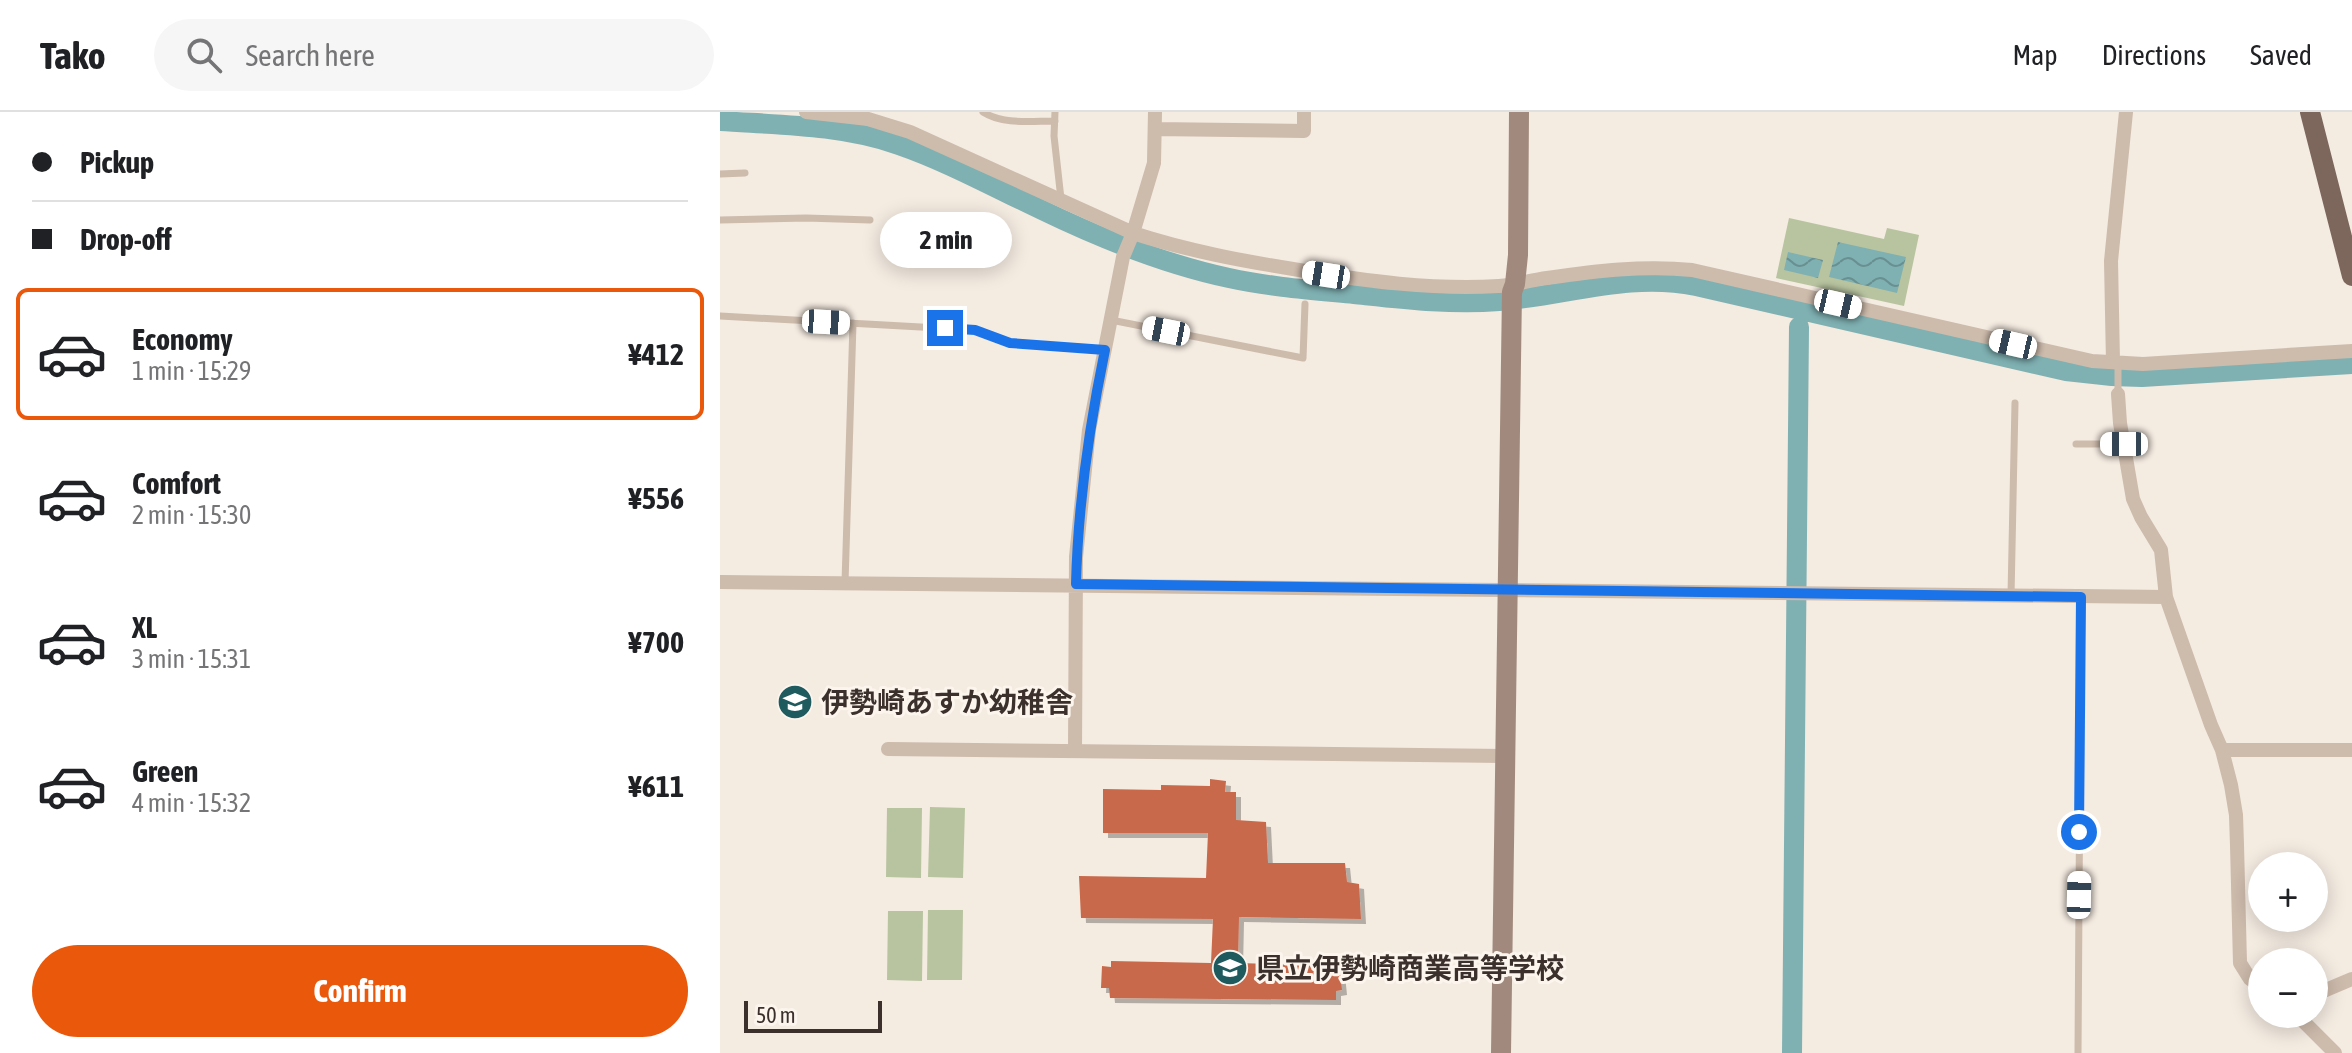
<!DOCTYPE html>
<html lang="en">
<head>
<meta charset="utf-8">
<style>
	body { margin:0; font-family:"Asap Condensed","Noto Sans JP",sans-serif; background:#f6f6f6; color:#202124; height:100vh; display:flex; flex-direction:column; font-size:30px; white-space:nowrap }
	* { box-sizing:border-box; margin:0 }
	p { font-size:26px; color:#757577 }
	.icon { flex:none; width:44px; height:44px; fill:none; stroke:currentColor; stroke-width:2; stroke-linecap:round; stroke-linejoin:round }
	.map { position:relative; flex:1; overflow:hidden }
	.side { display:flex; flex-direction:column; background:#fff; width:720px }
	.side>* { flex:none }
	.banner { display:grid; align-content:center; height:176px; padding:0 32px; background:#fff }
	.fabs { position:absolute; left:1528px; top:740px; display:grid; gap:16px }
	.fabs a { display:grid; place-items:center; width:80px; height:80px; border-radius:50%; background:#fff; box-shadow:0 4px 20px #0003; font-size:40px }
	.scale { position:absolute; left:24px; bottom:20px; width:138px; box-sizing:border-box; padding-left:8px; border:4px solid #3b302b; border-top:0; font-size:22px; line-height:28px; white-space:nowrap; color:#3b302b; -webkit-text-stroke:6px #fbf5ee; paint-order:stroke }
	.end { position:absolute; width:36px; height:36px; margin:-18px; border:10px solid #1a73e8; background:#fff; box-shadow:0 0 0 4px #fff }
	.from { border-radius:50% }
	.bubble { position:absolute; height:56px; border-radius:28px; background:#fff; box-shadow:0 4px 20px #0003; font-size:26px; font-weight:700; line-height:56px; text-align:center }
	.car { position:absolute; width:24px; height:48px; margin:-24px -12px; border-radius:10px; box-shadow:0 0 6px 2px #0007; background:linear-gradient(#fff 24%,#345 0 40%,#fff 0 76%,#345 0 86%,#fff 0) }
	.banner b { display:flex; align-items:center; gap:28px; height:76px; font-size:30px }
	.banner b+b { border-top:2px solid #e0e0e0 }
	.banner i { width:20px; height:20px; background:#202124 }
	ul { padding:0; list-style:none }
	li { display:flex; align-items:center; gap:24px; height:132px; margin:0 16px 12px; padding:0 16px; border:4px solid transparent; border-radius:12px }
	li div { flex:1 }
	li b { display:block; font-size:30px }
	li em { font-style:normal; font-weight:700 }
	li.current { border-color:#ea580c }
	li>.icon { width:72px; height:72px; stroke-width:1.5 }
	.primary-button { display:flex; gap:16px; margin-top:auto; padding:16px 32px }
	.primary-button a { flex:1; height:92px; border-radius:48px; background:#ea580c; color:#fff; font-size:32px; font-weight:700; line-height:92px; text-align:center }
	header { display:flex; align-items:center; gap:48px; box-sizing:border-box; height:112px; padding:0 40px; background:#fff; border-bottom:2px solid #e0e0e0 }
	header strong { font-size:38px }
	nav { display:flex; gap:44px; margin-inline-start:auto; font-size:28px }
	.search { width:560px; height:72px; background:#f6f6f6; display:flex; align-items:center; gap:20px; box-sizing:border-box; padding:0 28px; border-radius:44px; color:#757577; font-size:30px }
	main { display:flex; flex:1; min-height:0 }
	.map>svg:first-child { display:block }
	.green { fill:#b8c4a0 }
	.water { fill:url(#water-waves) }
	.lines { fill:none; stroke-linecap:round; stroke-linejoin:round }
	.canal { stroke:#7fb0b2; stroke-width:20 }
	.building { fill:#c8694b; filter:url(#shadow) }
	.lane { stroke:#cdbbac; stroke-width:7 }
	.street { stroke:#cdbbac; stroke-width:14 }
	.secondary { stroke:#a18a7d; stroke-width:20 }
	.primary { stroke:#7d675c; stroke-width:20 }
	.route { stroke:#1a73e8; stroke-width:10 }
	.labels { text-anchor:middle; stroke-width:6; stroke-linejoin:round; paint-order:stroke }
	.poi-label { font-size:28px; font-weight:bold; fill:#3b302b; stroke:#fbf5ee; text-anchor:start }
</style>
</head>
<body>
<header>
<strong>Tako</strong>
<div class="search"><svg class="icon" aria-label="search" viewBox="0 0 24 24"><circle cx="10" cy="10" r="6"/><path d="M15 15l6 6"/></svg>Search here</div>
<nav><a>Map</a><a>Directions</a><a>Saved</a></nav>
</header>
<main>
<section class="side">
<div class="banner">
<b><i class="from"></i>Pickup</b>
<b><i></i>Drop-off</b>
</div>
<ul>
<li class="current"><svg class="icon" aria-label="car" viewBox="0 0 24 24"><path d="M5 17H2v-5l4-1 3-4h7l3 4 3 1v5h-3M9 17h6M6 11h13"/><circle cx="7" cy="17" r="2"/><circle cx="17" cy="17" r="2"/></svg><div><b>Economy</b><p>1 min · 15:29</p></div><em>¥412</em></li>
<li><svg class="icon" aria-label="car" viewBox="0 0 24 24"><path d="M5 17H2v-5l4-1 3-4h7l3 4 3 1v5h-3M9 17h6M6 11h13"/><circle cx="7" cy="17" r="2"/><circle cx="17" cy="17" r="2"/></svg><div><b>Comfort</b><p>2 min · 15:30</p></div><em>¥556</em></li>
<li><svg class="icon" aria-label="car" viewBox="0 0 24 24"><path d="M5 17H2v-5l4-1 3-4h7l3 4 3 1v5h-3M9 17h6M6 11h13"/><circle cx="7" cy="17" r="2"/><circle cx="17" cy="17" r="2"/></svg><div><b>XL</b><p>3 min · 15:31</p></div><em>¥700</em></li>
<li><svg class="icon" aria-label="car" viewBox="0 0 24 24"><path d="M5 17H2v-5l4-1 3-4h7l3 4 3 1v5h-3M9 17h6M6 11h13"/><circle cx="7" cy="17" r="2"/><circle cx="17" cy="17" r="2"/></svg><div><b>Green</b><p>4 min · 15:32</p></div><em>¥611</em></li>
</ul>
<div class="primary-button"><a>Confirm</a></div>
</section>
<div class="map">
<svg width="1632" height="941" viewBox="0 0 1632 941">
	<defs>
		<pattern id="water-waves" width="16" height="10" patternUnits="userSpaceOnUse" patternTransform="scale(2)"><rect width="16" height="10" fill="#7fb0b2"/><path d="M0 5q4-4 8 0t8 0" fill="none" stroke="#699091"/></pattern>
		<filter id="shadow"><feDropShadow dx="5" dy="5" stdDeviation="0" flood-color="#0004"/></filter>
	</defs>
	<rect width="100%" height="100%" fill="#f4ebe1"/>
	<path class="green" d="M1069 106 1164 127 1167 116 1199 123 1184 194 1056 166Z
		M210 695 245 696 243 766 208 765Z
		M167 696H202L201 766 166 765Z
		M208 798H243L242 868H207Z
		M168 799H203L202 869 167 868Z"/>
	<path class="water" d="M1118 130 1186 145 1177 181 1109 165Z
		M1068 140 1103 148 1098 166 1064 158Z"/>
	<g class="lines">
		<path class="canal" d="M0 9C60 13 122 13 179 33 228 50 275 76 322 98 382 127 443 152 509 166 550 175 592 178 634 182 682 187 731 193 779 189 846 184 909 160 976 174L1346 259 1392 264 1422 265 1632 252
			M1072 941 1079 215"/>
	</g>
	<path class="building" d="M490 667 506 669 505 680H516V708L546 710 548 751H625L627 770 639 772 641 807 519 805 518 851 611 854 620 858 622 878 616 879V888L390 886 389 876H381L382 854 391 855V849L491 851 493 807 361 806 359 764 486 766 488 721H383V677L441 678V673L490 674Z"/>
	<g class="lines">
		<path class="lane" d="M263 0C283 13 311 9 335 9
			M335 0 334 24 341 87
			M0 62 25 61
			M0 108 86 106 150 108
			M0 204 255 218 290 231 385 238
			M391 208 583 246 585 192
			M1398 282V251
			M1356 332H1404
			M125 471 133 211
			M1291 484 1295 291
			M1358 941 1361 485"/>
		<path class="street" d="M86 0 148 7 190 20 413 121C468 139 523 149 579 158 646 169 712 178 779 174 795 173 811 168 827 166 876 159 923 153 972 158L1372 249 1423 252 1632 239
			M435 17 584 19V0
			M1393 250 1391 149 1406 0
			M1398 282 1400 311 1413 387 1421 405 1441 438 1446 485 1491 613 1502 638 1511 673 1516 703 1517 733 1520 851 1530 867 1542 876
			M0 470 1446 485
			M168 637 784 644
			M1502 638H1632
			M355 639 356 445 369 318 403 145 413 121 434 51 435 0
			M1594 883 1632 867
			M1576 902 1615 941"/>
		<path class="secondary" d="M781 941 792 180 795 172 798 143 799 0"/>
		<path class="primary" d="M1590 0 1632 164"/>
	</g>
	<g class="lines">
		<path class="route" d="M225 216 255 218 290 231 385 238C369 315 358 393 356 472L1361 485 1359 720"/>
	</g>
	<defs>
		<symbol id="school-disc" viewBox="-11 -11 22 22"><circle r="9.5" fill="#1f5a5e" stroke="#fbf5ee"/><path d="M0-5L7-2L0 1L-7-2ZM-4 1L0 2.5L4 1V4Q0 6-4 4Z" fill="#fff"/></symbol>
	</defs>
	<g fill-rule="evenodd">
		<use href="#school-disc" x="55" y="570" width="40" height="40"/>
		<use href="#school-disc" x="490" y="836" width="40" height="40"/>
	</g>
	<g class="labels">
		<g class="poi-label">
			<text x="101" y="600">伊勢崎あすか幼稚舎</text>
			<text x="536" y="866">県立伊勢崎商業高等学校</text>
		</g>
	</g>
</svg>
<div class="fabs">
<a>+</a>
<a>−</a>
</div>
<div class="scale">50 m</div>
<i class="end from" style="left:1359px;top:720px"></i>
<i class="end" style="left:225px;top:216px"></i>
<div class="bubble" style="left:160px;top:100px;width:132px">2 min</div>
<i class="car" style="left:606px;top:163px;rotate:279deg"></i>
<i class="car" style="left:1118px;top:192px;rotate:103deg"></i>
<i class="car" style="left:106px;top:210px;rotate:93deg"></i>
<i class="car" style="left:446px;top:219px;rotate:281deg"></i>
<i class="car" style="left:1293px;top:232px;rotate:283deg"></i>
<i class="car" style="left:1404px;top:332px;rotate:270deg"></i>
<i class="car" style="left:1359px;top:783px;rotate:1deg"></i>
</div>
</main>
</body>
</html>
